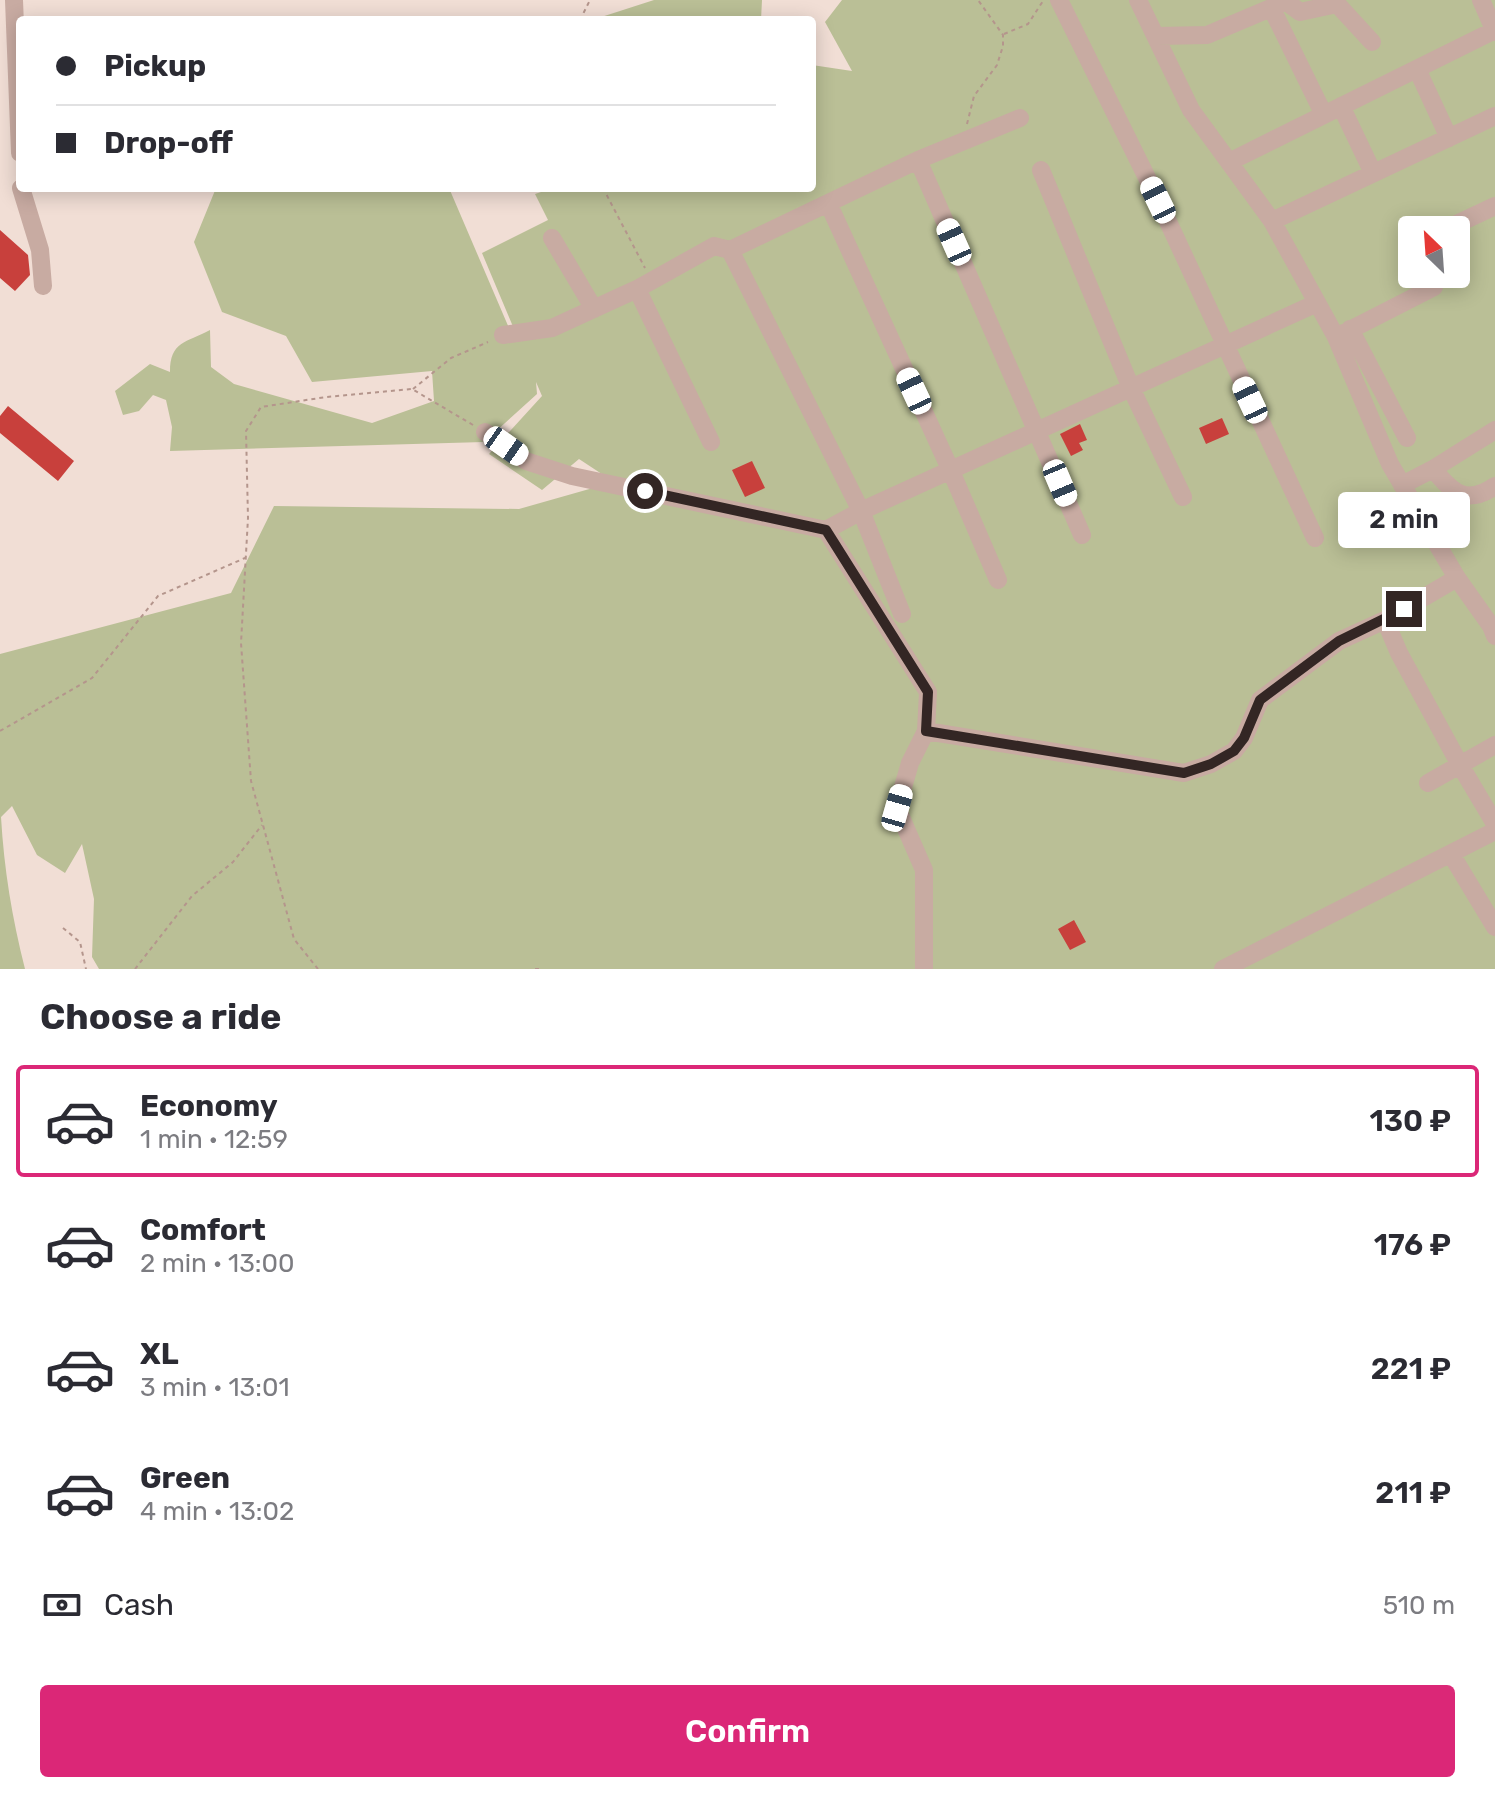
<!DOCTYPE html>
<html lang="en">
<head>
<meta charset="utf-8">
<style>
	body { margin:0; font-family:Rubik,sans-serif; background:#f2f2f3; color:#2b2b33; height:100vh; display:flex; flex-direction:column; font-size:30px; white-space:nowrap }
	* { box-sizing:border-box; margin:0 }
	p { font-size:26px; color:#7c7c81 }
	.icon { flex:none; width:44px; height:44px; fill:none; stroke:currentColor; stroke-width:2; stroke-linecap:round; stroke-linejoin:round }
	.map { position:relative; height:969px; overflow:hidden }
	.side { display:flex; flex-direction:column; background:#fff; flex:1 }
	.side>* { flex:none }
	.hud { position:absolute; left:16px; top:16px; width:800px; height:176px; border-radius:8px; box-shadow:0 4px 20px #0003; display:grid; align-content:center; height:176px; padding:0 40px; background:#fff }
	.needle { width:52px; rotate:335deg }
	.controls { position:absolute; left:1398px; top:216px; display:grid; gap:16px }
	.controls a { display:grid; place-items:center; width:72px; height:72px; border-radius:8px; background:#fff; box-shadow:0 4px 20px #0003; font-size:40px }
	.end { position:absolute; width:36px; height:36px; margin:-18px; border:10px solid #332624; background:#fff; box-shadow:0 0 0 4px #fff }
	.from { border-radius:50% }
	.bubble { position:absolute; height:56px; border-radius:8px; background:#fff; box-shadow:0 4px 20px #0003; font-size:26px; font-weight:600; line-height:56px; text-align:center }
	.car { position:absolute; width:24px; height:48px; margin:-24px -12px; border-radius:10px; box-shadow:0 0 6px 2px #0007; background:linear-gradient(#fff 24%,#345 0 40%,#fff 0 76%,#345 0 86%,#fff 0) }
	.hud b { display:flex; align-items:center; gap:28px; height:76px; font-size:30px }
	.hud b+b { border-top:2px solid #e1e1e2 }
	.hud i { width:20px; height:20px; background:#2b2b33 }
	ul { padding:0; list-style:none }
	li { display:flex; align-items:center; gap:24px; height:112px; margin:0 16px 12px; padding:0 24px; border:4px solid transparent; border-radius:8px }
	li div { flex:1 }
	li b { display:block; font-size:30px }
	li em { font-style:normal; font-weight:600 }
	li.active { border-color:#db2777 }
	li>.icon { width:72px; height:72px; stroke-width:1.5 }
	h2 { padding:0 40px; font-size:36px; line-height:96px }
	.pay { display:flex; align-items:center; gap:20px; height:88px; padding:0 40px; font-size:30px }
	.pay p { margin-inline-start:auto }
	.action { display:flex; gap:16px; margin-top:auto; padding:16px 40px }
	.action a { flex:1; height:92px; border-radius:8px; background:#db2777; color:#fff; font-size:32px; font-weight:600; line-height:92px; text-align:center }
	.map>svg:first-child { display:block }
	.green { fill:#babf96; fill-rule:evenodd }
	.building { fill:#c8403c }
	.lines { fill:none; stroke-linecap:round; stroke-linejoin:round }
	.path { stroke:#b4958c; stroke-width:2; stroke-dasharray:4 4; stroke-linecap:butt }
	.minor { stroke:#c8aba2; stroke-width:18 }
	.route { stroke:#332624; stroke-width:10 }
</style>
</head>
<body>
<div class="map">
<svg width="1495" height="969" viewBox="0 0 1495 969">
	<rect width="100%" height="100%" fill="#f1ded5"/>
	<path class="green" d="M654 0H762L761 20H592Z
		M842 0H1495V969H99L92 957 94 899 82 844 65 873 37 855 12 806 1 817C4 869 12 918 25 969H0V654L231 593 274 506 519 509 614 482 579 459 542 490 489 454 542 396 536 382 537 394 484 442 170 451 172 427 166 400 153 395 139 411 123 415 115 391 150 364 170 372C170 341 186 343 210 330L211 367 234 384 372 423 434 401 432 371 312 382 286 336 222 312 194 242 216 188H449L509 328 514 329 482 253 548 220 535 194 553 188H812V65L852 71 825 22ZM1412 230H1456V274H1412Z"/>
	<path class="building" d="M0 230 28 255 30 275 15 291 0 278Z
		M8 406 74 461 58 481 0 433V416Z
		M1222 418 1229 434 1206 444 1199 428Z
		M1080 424 1087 440 1079 443 1083 450 1071 456 1060 434Z
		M752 461 765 488 745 497 732 470Z
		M1074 920 1086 942 1070 950 1058 929Z"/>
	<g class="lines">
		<path class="path" d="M580 20 590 0
			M1004 34 1028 24 1043 1
			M967 124 974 96 997 65 1003 46V35L978 0
			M603 188 645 268
			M413 389 451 358 488 342
			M0 731 92 678 158 596 245 558
			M63 928 80 942 86 969
			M135 969 192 896 233 862 262 825
			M318 969 294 939 251 781 241 643 248 518 246 431 261 407 326 397 412 389 473 425
			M535 969H541"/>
		<path class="minor" d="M14 0 20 153
			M1059 0 1158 200 1315 538
			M1138 0 1191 110 1272 221 1336 337 1390 464 1457 578 1491 626 1495 636
			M1284 0 1300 12 1337 4 1372 42
			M1481 0 1495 32
			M1272 9 1324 115
			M1157 36 1207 35 1285 2
			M1417 69 1449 138
			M1341 106 1373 173
			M918 160 1082 535
			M1231 161 1495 30
			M1041 170 1131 388 1183 497
			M21 188 40 250 43 286
			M829 205 951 471 998 580
			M1272 221 1495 116
			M1444 230 1495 206
			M552 238 594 309
			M730 250 918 160 1020 118
			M637 289 711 442
			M1350 329 1407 438
			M1342 334 1434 287
			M503 335 552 328 637 289 714 246 730 250 861 511 902 614
			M485 432 526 461 572 476 826 530 928 692 926 731 910 763 897 808 924 870V969
			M1433 469C1452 492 1466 506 1495 486
			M1402 485 1433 469 1495 430
			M826 530 861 511 1317 303
			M1385 620 1399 653 1460 765 1495 824
			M926 731 1184 773 1211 764 1234 751 1244 738 1260 700 1339 641 1385 620 1457 578
			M1428 783 1495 745
			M1451 854 1495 927
			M1223 969 1495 831"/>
	</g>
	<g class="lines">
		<path class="route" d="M645 491 826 530 928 692 926 731 1184 773 1211 764 1234 751 1244 738 1260 700 1339 641 1404 609"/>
	</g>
</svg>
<div class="controls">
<a><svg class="needle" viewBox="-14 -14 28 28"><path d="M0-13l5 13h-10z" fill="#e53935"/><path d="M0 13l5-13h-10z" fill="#7c7c81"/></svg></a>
</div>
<i class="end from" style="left:645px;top:491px"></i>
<i class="end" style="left:1404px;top:609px"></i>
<div class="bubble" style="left:1338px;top:492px;width:132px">2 min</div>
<i class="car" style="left:1158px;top:200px;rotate:334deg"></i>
<i class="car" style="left:954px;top:242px;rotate:336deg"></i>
<i class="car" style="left:914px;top:391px;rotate:335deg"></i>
<i class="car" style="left:1250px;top:400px;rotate:335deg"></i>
<i class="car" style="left:506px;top:446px;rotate:125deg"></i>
<i class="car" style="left:1060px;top:483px;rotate:157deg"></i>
<i class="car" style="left:897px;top:808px;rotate:16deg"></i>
<div class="hud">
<b><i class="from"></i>Pickup</b>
<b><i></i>Drop-off</b>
</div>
</div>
<section class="side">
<h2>Choose a ride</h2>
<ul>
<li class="active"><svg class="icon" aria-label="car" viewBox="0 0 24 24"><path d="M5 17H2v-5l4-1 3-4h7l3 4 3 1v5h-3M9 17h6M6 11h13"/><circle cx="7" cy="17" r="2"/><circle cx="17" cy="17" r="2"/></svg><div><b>Economy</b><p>1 min · 12:59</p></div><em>130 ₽</em></li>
<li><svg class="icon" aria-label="car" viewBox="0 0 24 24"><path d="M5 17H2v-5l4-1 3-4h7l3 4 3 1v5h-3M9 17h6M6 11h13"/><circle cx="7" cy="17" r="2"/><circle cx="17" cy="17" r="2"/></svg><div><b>Comfort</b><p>2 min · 13:00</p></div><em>176 ₽</em></li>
<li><svg class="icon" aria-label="car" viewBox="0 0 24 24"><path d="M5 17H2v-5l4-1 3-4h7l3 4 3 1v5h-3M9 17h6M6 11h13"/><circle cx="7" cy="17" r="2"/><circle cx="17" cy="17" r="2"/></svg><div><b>XL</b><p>3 min · 13:01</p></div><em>221 ₽</em></li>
<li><svg class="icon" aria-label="car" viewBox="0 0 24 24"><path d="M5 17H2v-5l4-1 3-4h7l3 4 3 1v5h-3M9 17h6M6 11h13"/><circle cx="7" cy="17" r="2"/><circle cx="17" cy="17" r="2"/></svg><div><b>Green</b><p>4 min · 13:02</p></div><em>211 ₽</em></li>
</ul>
<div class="pay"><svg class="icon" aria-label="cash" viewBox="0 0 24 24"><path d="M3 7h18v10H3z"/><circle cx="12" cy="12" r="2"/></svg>Cash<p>510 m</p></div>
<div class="action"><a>Confirm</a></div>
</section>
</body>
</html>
